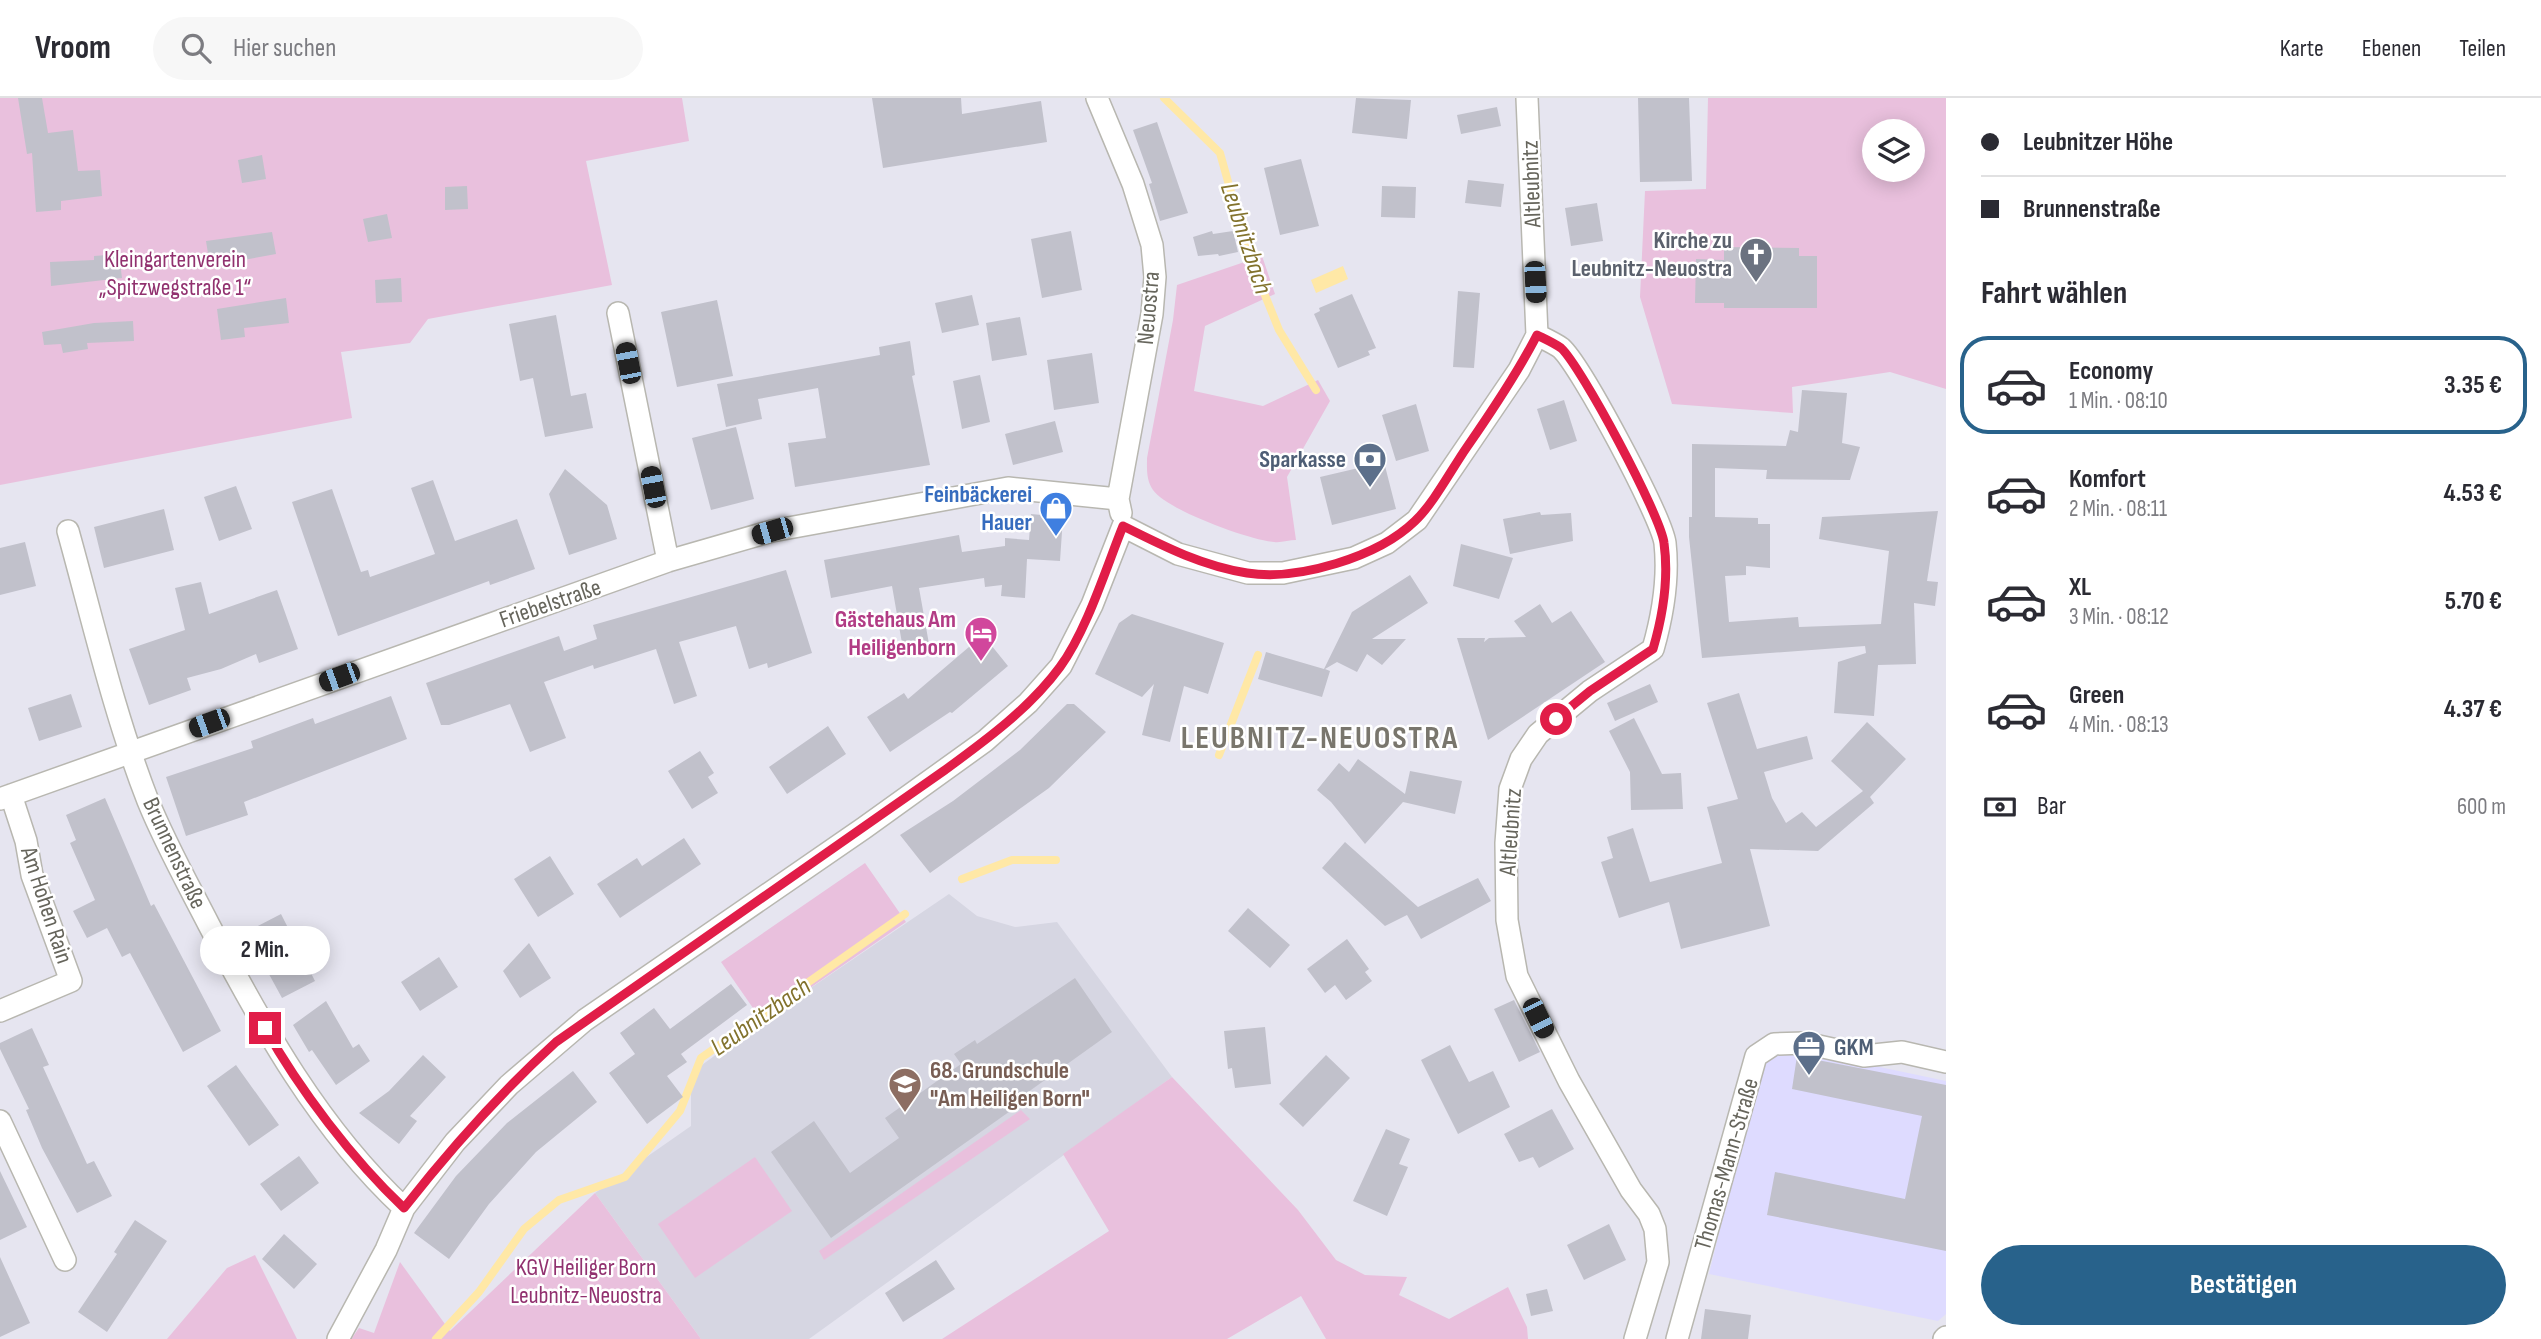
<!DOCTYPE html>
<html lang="de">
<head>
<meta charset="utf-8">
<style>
	body { margin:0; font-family:"Sofia Sans Condensed",sans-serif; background:#f7f7f7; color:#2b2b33; height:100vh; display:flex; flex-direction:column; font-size:26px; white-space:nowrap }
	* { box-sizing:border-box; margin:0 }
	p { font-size:23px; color:#7c7c81 }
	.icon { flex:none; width:38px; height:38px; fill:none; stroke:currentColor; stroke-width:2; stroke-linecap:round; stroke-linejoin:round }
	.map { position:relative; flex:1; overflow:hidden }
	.sheet { display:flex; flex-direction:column; background:#fff; width:595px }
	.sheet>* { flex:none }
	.hud { display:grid; align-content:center; height:154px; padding:0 35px; background:#fff }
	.fabs { position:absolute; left:1862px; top:21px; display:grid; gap:14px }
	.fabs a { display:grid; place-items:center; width:63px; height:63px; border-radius:50%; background:#fff; box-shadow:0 4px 18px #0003; font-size:35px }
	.end { position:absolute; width:32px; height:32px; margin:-16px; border:9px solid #e11d48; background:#fff; box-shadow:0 0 0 4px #fff }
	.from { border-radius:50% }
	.bubble { position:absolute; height:49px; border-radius:24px; background:#fff; box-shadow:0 4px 18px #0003; font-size:23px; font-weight:700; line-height:49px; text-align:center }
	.car { position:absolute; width:21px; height:42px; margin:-21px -10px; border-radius:9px; box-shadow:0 0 5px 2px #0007; background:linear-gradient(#222 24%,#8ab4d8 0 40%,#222 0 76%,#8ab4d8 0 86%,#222 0) }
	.hud b { display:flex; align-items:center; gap:24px; height:66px; font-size:26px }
	.hud b+b { border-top:2px solid #e1e1e2 }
	.hud i { width:18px; height:18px; background:#2b2b33 }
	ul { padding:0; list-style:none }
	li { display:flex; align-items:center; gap:21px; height:98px; margin:0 14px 10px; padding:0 21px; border:4px solid transparent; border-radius:28px }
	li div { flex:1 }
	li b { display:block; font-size:26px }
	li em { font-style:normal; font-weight:700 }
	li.selected { border-color:#28628b }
	li>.icon { width:63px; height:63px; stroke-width:1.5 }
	h2 { padding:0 35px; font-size:32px; line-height:84px }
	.pay { display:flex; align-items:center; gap:18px; height:77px; padding:0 35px; font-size:26px }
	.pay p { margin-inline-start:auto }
	.primary-button { display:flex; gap:14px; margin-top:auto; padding:14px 35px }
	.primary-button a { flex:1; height:80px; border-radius:42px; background:#28628b; color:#fff; font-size:28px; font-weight:700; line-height:80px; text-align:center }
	header { display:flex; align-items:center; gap:42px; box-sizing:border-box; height:98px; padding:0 35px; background:#fff; border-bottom:2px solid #e1e1e2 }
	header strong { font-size:33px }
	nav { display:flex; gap:38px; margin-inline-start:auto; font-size:24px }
	.search { width:490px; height:63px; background:#f7f7f7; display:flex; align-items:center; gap:18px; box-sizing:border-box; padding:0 24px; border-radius:38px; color:#7c7c81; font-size:26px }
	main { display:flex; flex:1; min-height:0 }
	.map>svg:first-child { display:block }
	.commercial { fill:#dedbff }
	.education { fill:#d6d6e2 }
	.green { fill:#e9c0dd; fill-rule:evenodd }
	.water { fill:#ffe8a6 }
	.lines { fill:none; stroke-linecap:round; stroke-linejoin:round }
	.stream { stroke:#ffe8a6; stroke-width:8 }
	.building { fill:#c1c1cb }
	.street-casing { stroke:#b8b7b0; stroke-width:24 }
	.street { stroke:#fff; stroke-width:21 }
	.route { stroke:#e11d48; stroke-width:9 }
	.labels { text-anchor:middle; stroke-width:5; stroke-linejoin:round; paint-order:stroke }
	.street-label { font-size:24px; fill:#66655c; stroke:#fff }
	.worship-label { font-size:24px; font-weight:bold; fill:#5b616d; stroke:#fff; text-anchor:end }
	.park-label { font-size:24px; fill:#91316f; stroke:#fff }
	.service-label { font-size:24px; font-weight:bold; fill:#4e5e75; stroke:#fff; text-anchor:end }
	.shop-label { font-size:24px; font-weight:bold; fill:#366cbe; stroke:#fff; text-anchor:end }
	.hotel-label { font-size:24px; font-weight:bold; fill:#b23c85; stroke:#fff; text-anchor:end }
	.education-label { font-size:24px; font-weight:bold; fill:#785e54; stroke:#fff; text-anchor:start }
	.water-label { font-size:26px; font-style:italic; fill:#82722c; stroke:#fff }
	.district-label { font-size:32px; font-weight:bold; letter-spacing:2px; fill:#79766d; stroke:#fff }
</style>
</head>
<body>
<header>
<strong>Vroom</strong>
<div class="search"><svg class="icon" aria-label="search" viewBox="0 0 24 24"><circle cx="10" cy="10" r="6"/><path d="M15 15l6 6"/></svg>Hier suchen</div>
<nav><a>Karte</a><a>Ebenen</a><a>Teilen</a></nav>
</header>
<main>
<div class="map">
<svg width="1946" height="1241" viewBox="0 0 1946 1241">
	<rect width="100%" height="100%" fill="#e6e5f0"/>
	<path class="commercial" d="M1799 952 1946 983V1216L1938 1223 1709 1176 1759 970 1765 959Z"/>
	<path class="education" d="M949 796 977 818 1015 829 1057 824 1172 979 809 1241H701L595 1095 691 1028V975L762 923Z"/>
	<path class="green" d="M0 0H682L689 43 586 63 612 187 428 221 410 245 341 254 352 320 0 387Z
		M1708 0H1946V291L1890 274 1792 289 1793 315 1672 306 1640 199 1645 93 1706 91ZM1874 33H1913V72H1874Z
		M1262 158 1275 196 1205 228 1194 293 1263 308 1318 282 1330 303 1287 379 1296 442C1289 442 1281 445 1274 444 1249 442 1167 412 1153 392 1146 382 1147 371 1147 360L1173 222 1177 187Z
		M865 765 906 824 762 923 721 864Z
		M1172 979 1298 1112 1336 1162 1365 1177 1407 1179 1399 1197 1449 1221 1508 1189 1527 1229 1528 1241H1326L1301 1198 1227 1241H942L1109 1133 1063 1056Z
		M1021 1012 1030 1021 824 1162 819 1153Z
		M755 1059 792 1113 695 1180 658 1126Z
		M595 1095 701 1241H346L347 1237 352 1240 359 1230 374 1235 400 1164 450 1233Z
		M255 1157 297 1241H167L227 1170Z"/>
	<path class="water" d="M1343 168 1348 181 1316 195 1311 182Z"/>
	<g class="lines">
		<path class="stream" d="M1164 0 1220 55 1248 155 1279 232 1316 292
			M1219 657 1258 557
			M962 781 1012 762H1056
			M436 1241 479 1194 524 1131 559 1102 625 1079 680 1013 701 960 905 816"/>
	</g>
	<path class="building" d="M18 0H42L48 35 73 32 78 73 100 72 102 98 61 103V112L36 114 32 55 27 56Z
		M872 0H961L962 16 1041 3 1047 44 883 70Z
		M1356 0 1411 2 1407 41 1352 35Z
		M1638 0H1689L1692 83 1640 84Z
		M1497 9 1501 28 1461 36 1457 17Z
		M1157 24 1188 115 1160 123 1149 86 1152 85 1133 32Z
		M262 57 266 81 242 85 238 62Z
		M1301 61 1319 128 1280 137 1264 70Z
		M1468 82 1504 86 1501 109 1465 105Z
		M467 88 468 111 445 112V89Z
		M1382 88 1416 89 1415 120 1381 119Z
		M1597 105 1603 143 1571 148 1565 110Z
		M387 116 392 140 368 144 363 121Z
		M1071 133 1082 192 1042 200 1031 141Z
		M1212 133 1213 136 1233 133 1238 154 1219 158 1218 156 1198 158 1193 139Z
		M272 134 276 156 210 168 206 143Z
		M1724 149 1799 150V158H1817V210H1724V205H1695L1696 161 1724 162Z
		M119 156 122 180 51 188 50 164 94 162V158Z
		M401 180 402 204 376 205 375 182Z
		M1458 193 1480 195 1474 270 1453 269Z
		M1352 196 1376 250 1368 253 1370 257 1338 270 1314 216 1320 213 1319 210Z
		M972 197 979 227 942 235 935 205Z
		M286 200 289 225 244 230 245 239 221 242 217 211Z
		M717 202 733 278 677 289 661 214Z
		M556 217 571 298 586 295 593 330 545 339 533 280 520 283 509 226Z
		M1020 219 1027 257 992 263 986 225Z
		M133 223 134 243 87 245 88 251 63 255 61 246 44 247 42 234 94 225Z
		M910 243 915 277 912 278 930 367 795 389 788 345 826 340 818 290 758 301 762 321 726 329 717 286 880 257 879 249Z
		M1092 255 1099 305 1054 312 1047 262Z
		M980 277 990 324 962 331 953 283Z
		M1802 292 1847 295 1842 345 1860 349 1850 382 1766 381 1767 372 1715 370V419L1758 420V426H1770V470L1746 468V477L1725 478 1729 524 1798 519 1799 529 1881 526 1889 453 1819 441 1822 419 1938 413 1927 483 1938 484 1935 508 1914 505 1916 566 1878 567 1874 618 1834 615 1838 564 1866 555 1865 548 1702 560 1689 439V419H1692V346L1786 348 1790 332 1798 334Z
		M1564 302 1577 343 1550 352 1537 311Z
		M1416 306 1429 353 1396 363 1382 317Z
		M1055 323 1063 354 1013 367 1005 336Z
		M736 329 754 401 711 412 692 340Z
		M1384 364 1396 411 1332 427 1320 379Z
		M565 371 607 407 617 441 569 457 549 396Z
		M433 382 455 443 517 421 535 471 490 487 489 483 338 538 292 404 332 391 361 474 368 472 370 479 435 456 411 390Z
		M236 388 252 431 219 443 204 399Z
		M164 411 174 452 104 470 94 429Z
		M1540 414 1541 417 1571 415 1573 443 1510 456 1503 421Z
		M1031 416 1063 419 1060 463 1027 461 1025 500 1001 498 1002 487 985 489 984 480 919 490 929 546 903 551 892 488 831 500 824 462 959 437 962 454 1005 448V440L1029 442Z
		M25 444 36 488 0 497V450Z
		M1461 446 1513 460 1499 501 1453 488Z
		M786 472 812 555 768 570 767 565 749 571 736 528 679 544 697 598 674 606 656 551 594 571 593 567 544 584 566 640 530 654 510 606 449 627H441L426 585 559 538 564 553 597 541 593 527Z
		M1410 477 1428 505 1372 541H1406L1382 567 1367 556 1357 574 1337 564 1325 571 1330 573 1322 599 1258 581 1266 554 1324 571 1352 514Z
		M201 484 209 516 277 492 298 551 259 565 256 556 221 571 187 580 191 592 149 607 129 551 185 532 175 490Z
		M1540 506 1552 525 1571 513 1605 564 1488 642 1457 540H1485L1484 544 1489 540 1526 539 1514 523Z
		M1132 516 1224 545 1208 596 1184 588 1170 644 1142 637 1154 586 1142 599 1095 576 1119 525Z
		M983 537 1008 568 952 615 950 614 890 654 867 619 904 595 908 601Z
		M1650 586 1658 604 1615 623 1607 605Z
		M1739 595 1757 651 1807 638 1813 661 1764 674 1772 700 1786 725 1802 714 1816 729 1863 693 1831 663 1867 624 1906 661 1870 699 1874 705 1818 753 1750 751 1770 828 1681 851 1669 804 1619 820 1601 764 1613 760 1607 739 1633 730 1650 784 1722 765 1707 709 1738 701 1707 605Z
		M71 596 82 629 39 643 28 610Z
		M391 598 407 641 244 704 248 717 186 738 166 679 253 650 251 643 313 620 315 626Z
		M1067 606H1074L1106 634 1049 690 930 775 900 737 953 703 1020 652Z
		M1634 620 1662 676 1681 675 1683 711 1631 712 1630 674 1609 633Z
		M828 628 846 656 787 696 769 669Z
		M700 653 714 675 708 679 718 695 692 711 668 673Z
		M1358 661 1405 696 1410 673 1462 683 1455 716 1403 704 1365 746 1331 704 1317 692 1339 665 1349 674Z
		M105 700 151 808 154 806 221 933 183 954 130 855 122 859 107 830 87 840 73 813 95 802 70 745 76 742 66 717Z
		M684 740 701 766 620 820 597 786 637 760 642 768Z
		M1345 744 1418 809 1478 780 1491 803 1421 841 1407 817 1385 828 1322 770Z
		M550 758 574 796 538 819 514 781Z
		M1248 810 1290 847 1270 870 1228 833Z
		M281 816 315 883 282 900 246 834Z
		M1347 841 1369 871 1365 874 1372 883 1346 902 1335 887 1325 895 1307 871Z
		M529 845 551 880 520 900 503 873Z
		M439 859 458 889 420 913 401 884Z
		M1075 880 1112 934 1017 1002 1020 1006 831 1140 771 1054 814 1023 850 1075 899 1040 885 1020 961 966 954 956 975 942 977 946Z
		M731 886 747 907 681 956 687 964 667 978 683 999 647 1026 609 975 635 956 620 935 654 910 670 931Z
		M1514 902 1540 954 1519 964 1494 911Z
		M326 903 353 950 359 946 370 963 336 987 312 952 309 954 293 927Z
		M1265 929 1271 986 1235 990 1232 970 1228 971 1224 933Z
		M32 930 49 967 43 969 87 1066 94 1063 112 1098 77 1115 42 1050 26 1012 29 1011 0 951V945Z
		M1450 947 1469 984 1493 973 1510 1009 1458 1036 1421 962Z
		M423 957 446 979 410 1018 417 1023 399 1046 359 1015 389 993Z
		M1326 957 1350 980 1303 1029 1279 1006Z
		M1797 958 1946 987V1153L1767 1117 1775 1074 1905 1101 1922 1018 1792 991Z
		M236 967 279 1027 249 1048 207 988Z
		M573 973 597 1004 536 1054 489 1106 449 1161 414 1135 456 1078 507 1025Z
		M1552 1011 1574 1051 1539 1070 1533 1059 1519 1064 1504 1036Z
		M1386 1031 1410 1041 1399 1066 1408 1069 1387 1118 1353 1103Z
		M299 1058 319 1085 281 1113 260 1086Z
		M0 1073 27 1129 0 1142Z
		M135 1122 167 1143 107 1234 78 1214 117 1156 114 1154Z
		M1609 1126 1626 1162 1584 1182 1567 1147Z
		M284 1136 317 1166 294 1191 262 1161Z
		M0 1159 30 1225 0 1239Z
		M936 1162 955 1191 903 1224 885 1195Z
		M1547 1191 1553 1213 1531 1218 1526 1196Z
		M1705 1211 1751 1217 1748 1241H1701Z"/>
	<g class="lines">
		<defs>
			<path id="street" d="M1097 0 1133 86 1152 147 1155 179 1152 216 1118 401 1121 415
				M618 215 668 463
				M1537 237C1545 241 1554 245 1561 250 1581 268 1661 418 1665 445 1669 481 1663 516 1653 551L1590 593 1538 636 1521 661 1510 691 1506 745 1507 822 1517 878 1569 983 1631 1092 1649 1116 1655 1131 1658 1164 1635 1241
				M1123 428 1178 456 1248 475H1283L1354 460 1387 445 1417 422 1519 272 1537 237 1527 0
				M68 433C93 523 114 616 148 703 165 745 188 786 209 827 262 928 319 1031 404 1110
				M0 701 668 463 772 433 1008 390 1118 401
				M0 913 71 883 32 777 26 743 11 697
				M0 1023 65 1162
				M338 1241 386 1152 404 1110 455 1044 509 987 585 922 864 730 985 643 1028 605 1061 568 1092 507 1123 428
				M1677 1241 1756 958 1774 946 1805 945 1864 958 1902 954 1946 964
				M1944 1241 1946 1239"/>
		</defs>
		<use href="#street" class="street-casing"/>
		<use href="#street" class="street"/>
	</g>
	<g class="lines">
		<path class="route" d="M265 930C299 991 353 1062 404 1110 452 1049 499 996 556 944L945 672C986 642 1030 610 1060 569 1087 532 1106 470 1123 428 1163 448 1202 468 1247 475 1298 483 1378 459 1415 423 1434 405 1451 372 1467 349 1492 313 1517 276 1537 237 1545 241 1554 245 1561 250 1581 268 1661 418 1664 445 1669 481 1663 517 1653 551L1590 593 1556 621"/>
	</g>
	<defs>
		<symbol id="church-pin" viewBox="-11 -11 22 30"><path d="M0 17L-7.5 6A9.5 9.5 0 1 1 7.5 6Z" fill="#6b7280" stroke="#fff"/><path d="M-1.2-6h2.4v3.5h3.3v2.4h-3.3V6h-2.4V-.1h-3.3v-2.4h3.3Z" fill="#fff"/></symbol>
		<symbol id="bank-pin" viewBox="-11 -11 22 30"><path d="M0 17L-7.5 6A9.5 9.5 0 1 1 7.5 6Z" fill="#5c6f8a" stroke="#fff"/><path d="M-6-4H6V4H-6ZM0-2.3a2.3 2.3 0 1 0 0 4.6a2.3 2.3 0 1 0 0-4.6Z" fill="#fff"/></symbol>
		<symbol id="shop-pin" viewBox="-11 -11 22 30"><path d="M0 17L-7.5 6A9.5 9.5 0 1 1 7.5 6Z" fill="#3f7fe0" stroke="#fff"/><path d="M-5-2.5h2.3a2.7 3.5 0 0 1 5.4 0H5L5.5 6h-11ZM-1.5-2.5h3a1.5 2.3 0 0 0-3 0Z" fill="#fff"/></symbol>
		<symbol id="hotel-pin" viewBox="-11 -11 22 30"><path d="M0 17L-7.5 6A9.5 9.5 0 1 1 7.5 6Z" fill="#d1479c" stroke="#fff"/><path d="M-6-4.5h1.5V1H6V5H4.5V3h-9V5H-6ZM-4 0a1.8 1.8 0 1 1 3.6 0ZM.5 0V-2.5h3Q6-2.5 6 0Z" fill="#fff"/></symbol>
		<symbol id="office-pin" viewBox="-11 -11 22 30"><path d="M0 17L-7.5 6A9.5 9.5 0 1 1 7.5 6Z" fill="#5c6f8a" stroke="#fff"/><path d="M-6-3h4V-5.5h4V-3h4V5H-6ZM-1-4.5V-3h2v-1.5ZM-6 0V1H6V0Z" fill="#fff"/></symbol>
		<symbol id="school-pin" viewBox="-11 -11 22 30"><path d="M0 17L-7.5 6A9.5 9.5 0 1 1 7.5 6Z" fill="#8d6e63" stroke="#fff"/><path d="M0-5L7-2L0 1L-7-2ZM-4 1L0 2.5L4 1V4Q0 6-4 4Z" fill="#fff"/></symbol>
	</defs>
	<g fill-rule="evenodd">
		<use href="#church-pin" x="1737" y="137" width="38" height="52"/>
		<use href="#bank-pin" x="1351" y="342" width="38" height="52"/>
		<use href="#shop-pin" x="1037" y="391" width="38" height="52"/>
		<use href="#hotel-pin" x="962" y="516" width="38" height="52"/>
		<use href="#office-pin" x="1790" y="930" width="38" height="52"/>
		<use href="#school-pin" x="886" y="967" width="38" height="52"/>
	</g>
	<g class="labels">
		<g class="street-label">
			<text transform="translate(1531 86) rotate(-92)" y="8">Altleubnitz</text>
			<text transform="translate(1148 210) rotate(-85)" y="8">Neuostra</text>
			<text transform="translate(550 505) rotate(-19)" y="8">Friebelstraße</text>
			<text transform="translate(1510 734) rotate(-86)" y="8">Altleubnitz</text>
			<text transform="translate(175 755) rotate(65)" y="8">Brunnenstraße</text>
			<text transform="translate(47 807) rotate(72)" y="8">Am Hohen Rain</text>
			<text transform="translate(1726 1066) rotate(-74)" y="8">Thomas-Mann-Straße</text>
		</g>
		<g class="worship-label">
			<text x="1732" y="150">Kirche zu<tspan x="1732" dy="28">Leubnitz-Neuostra</tspan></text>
		</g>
		<g class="park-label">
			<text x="175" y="169">Kleingartenverein<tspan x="175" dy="28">„Spitzwegstraße 1“</tspan></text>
			<text x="586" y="1177">KGV Heiliger Born<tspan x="586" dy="28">Leubnitz-Neuostra</tspan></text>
		</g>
		<g class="service-label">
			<text x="1346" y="369">Sparkasse</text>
			<text x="1834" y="957" text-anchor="start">GKM</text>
		</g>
		<g class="shop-label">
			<text x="1032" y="404">Feinbäckerei<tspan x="1032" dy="28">Hauer</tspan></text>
		</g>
		<g class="hotel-label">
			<text x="956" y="529">Gästehaus Am<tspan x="956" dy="28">Heiligenborn</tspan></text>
		</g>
		<g class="education-label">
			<text x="930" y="980">68. Grundschule<tspan x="930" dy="28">"Am Heiligen Born"</tspan></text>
		</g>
		<g class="water-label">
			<text transform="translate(1247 140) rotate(72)" y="9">Leubnitzbach</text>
			<text transform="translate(760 918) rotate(-35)" y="9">Leubnitzbach</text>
		</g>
		<g class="district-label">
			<text x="1320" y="650">LEUBNITZ-NEUOSTRA</text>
		</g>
	</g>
</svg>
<div class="fabs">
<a><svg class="icon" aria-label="layers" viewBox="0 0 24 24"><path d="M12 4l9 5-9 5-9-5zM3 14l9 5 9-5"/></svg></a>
</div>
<i class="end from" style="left:1556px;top:621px"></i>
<i class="end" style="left:265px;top:930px"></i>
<div class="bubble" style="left:200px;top:828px;width:130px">2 Min.</div>
<i class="car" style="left:1535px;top:184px;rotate:177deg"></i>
<i class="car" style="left:628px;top:265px;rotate:349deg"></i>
<i class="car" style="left:653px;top:389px;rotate:349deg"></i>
<i class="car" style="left:772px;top:433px;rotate:254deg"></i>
<i class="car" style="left:339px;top:579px;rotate:250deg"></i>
<i class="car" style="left:209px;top:625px;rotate:250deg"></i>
<i class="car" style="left:1538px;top:920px;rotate:154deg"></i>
</div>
<section class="sheet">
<div class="hud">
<b><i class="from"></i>Leubnitzer Höhe</b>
<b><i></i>Brunnenstraße</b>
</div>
<h2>Fahrt wählen</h2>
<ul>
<li class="selected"><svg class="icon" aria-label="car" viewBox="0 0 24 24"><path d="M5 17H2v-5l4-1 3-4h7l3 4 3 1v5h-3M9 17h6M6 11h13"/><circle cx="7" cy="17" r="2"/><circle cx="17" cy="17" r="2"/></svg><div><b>Economy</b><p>1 Min. · 08:10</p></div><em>3.35 €</em></li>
<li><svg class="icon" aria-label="car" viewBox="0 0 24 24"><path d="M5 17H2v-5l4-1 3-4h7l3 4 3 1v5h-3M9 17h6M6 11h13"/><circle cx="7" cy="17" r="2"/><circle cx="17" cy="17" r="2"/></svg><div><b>Komfort</b><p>2 Min. · 08:11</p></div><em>4.53 €</em></li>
<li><svg class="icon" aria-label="car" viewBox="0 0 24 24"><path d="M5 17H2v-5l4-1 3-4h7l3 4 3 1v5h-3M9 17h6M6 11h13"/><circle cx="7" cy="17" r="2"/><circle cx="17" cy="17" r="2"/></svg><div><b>XL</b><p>3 Min. · 08:12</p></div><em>5.70 €</em></li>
<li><svg class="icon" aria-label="car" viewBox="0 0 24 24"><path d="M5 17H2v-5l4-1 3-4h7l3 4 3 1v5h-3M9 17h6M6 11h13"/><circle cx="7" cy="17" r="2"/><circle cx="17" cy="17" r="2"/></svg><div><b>Green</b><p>4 Min. · 08:13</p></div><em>4.37 €</em></li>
</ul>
<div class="pay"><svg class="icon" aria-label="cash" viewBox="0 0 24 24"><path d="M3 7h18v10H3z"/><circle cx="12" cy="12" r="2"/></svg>Bar<p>600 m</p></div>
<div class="primary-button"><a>Bestätigen</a></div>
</section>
</main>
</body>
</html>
